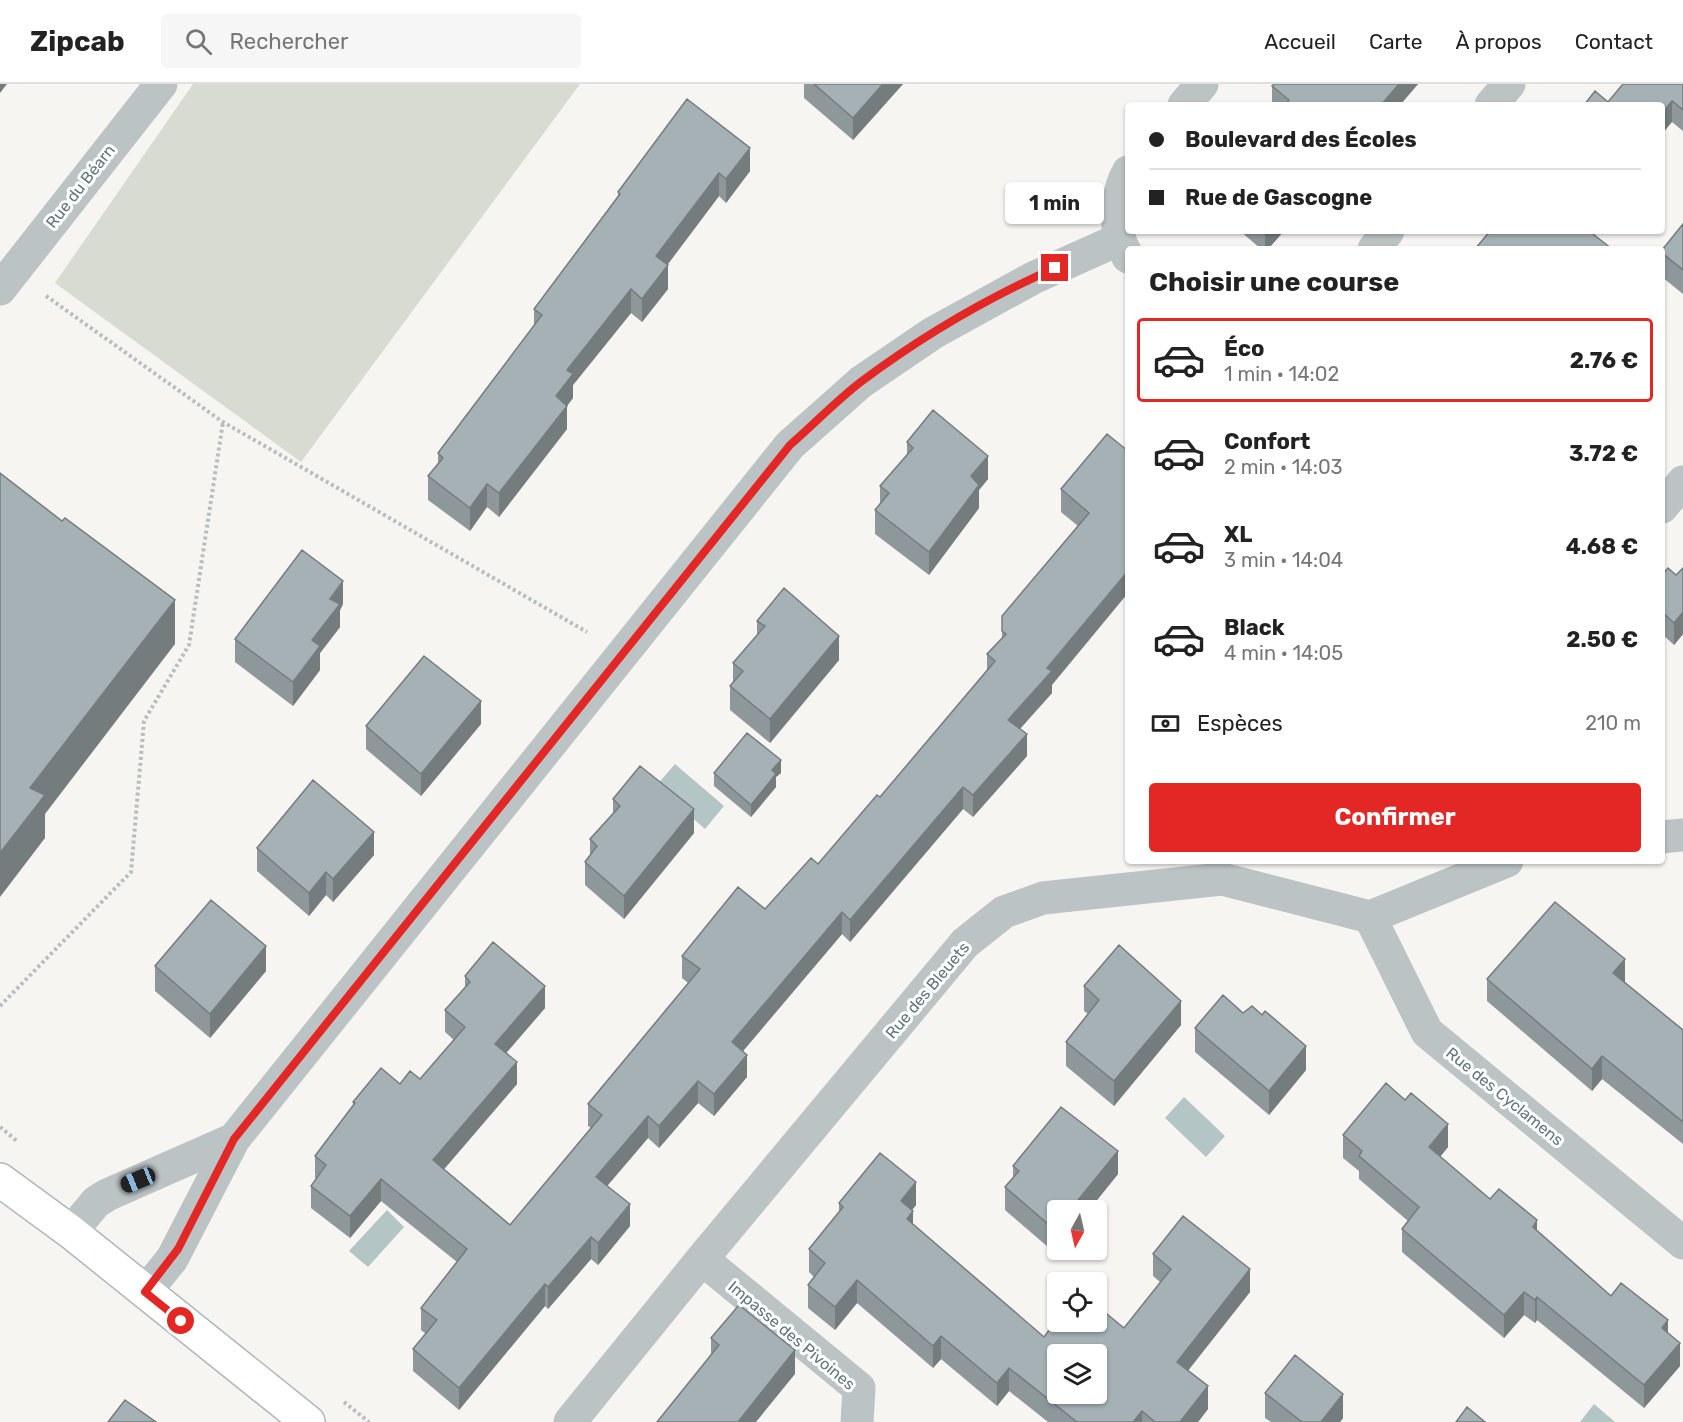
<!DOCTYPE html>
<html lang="fr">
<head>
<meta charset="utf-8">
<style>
	body { margin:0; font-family:Rubik,sans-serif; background:#f6f6f6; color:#222; height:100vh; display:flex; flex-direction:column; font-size:22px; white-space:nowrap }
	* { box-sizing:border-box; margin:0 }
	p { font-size:20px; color:#767676 }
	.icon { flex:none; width:33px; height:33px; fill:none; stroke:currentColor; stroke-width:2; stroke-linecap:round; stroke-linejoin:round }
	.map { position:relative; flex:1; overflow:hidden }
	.details { position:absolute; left:1125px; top:162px; width:540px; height:618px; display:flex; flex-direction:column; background:#fff; border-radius:6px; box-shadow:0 2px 4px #0004 }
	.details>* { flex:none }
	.guide { position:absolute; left:1125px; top:18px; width:540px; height:132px; border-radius:6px; box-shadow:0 2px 4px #0004; display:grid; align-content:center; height:132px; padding:0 24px; background:#fff }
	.needle { width:39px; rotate:188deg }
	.controls { position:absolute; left:1047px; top:1116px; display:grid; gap:12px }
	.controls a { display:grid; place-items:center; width:60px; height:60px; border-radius:6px; background:#fff; box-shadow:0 2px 4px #0004; font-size:30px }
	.end { position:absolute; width:27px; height:27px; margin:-14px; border:8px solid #e32725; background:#fff; box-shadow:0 0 0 3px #fff }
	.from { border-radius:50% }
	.bubble { position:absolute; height:42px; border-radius:6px; background:#fff; box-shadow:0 2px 4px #0004; font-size:20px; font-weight:700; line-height:42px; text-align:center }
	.car { position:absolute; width:18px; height:36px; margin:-18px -9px; border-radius:8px; box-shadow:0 0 4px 2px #0007; background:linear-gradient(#222 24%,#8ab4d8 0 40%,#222 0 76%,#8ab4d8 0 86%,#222 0) }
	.guide b { display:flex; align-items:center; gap:21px; height:57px; font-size:22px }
	.guide b+b { border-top:2px solid #e0e0e0 }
	.guide i { width:15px; height:15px; background:#222 }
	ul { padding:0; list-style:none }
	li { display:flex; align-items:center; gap:18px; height:84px; margin:0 12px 9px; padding:0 12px; border:3px solid transparent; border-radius:6px }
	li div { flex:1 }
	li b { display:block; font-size:22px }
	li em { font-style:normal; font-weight:700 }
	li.current { border-color:#e32725 }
	li>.icon { width:54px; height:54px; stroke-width:1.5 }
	h2 { padding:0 24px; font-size:27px; line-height:72px }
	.pay { display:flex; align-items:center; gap:15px; height:66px; padding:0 24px; font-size:22px }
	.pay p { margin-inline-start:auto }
	.cta { display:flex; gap:12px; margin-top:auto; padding:12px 24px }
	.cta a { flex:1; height:69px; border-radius:6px; background:#e32725; color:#fff; font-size:24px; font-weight:700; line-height:69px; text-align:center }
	header { display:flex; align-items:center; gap:36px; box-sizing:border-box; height:84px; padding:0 30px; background:#fff; border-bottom:2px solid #e0e0e0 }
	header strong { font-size:28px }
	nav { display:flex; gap:33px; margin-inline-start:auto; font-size:21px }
	.search { width:420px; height:54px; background:#f6f6f6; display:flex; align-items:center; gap:15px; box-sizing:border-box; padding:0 21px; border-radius:6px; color:#767676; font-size:22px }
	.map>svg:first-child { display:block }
	.green { fill:#d7dbd1 }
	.water { fill:#b3c5c5 }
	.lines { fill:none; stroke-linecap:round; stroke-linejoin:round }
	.secondary-casing { stroke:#afb7b9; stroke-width:36 }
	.path { stroke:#b9bdbe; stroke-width:4; stroke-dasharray:3 3; stroke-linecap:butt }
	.street { stroke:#bcc3c5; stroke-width:33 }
	.secondary { stroke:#fff; stroke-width:33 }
	.wall { fill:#8e989b }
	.shaded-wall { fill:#747c7e }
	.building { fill:#a5b1b4; stroke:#747c7e; stroke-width:1.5; fill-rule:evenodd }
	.route { stroke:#e32725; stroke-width:8 }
	.labels { text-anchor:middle; stroke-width:6; stroke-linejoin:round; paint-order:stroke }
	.street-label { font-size:16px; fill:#61777d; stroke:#fff }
</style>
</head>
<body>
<header>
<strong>Zipcab</strong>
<div class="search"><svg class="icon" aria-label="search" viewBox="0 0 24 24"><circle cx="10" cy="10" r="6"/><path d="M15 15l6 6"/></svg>Rechercher</div>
<nav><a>Accueil</a><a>Carte</a><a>À propos</a><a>Contact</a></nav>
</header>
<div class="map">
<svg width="1683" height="1338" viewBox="0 0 1683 1338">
	<rect width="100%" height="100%" fill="#f6f5f2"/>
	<path class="green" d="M193 0H580L301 378 55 199Z"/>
	<path class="water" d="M675 680 724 722 705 745 656 702Z
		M1184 1013 1225 1052 1206 1073 1165 1034Z
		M387 1126 404 1143 368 1183 349 1167Z
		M1594 1320 1615 1338H1580Z"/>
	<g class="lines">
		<defs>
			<path id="secondary" d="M0 1096 71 1148 308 1338"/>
		</defs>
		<use href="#secondary" class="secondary-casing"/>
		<path class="path" d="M46 212 223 338 587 548
			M0 922 131 788 144 637 189 561 223 338
			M0 1043 17 1057
			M344 1318 369 1338"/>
		<path class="street" d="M1184 21 1202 0
			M1491 21 1509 0
			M1128 88C1118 105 1115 135 1120 155 1121 161 1125 167 1128 173
			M1374 165 1388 147
			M0 205 161 0
			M1662 423 1683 398
			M1662 753 1683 751
			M1370 833 1427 948 1683 1159
			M71 1148 96 1118 107 1111 234 1055
			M702 1175 859 1304 857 1338
			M145 1208 172 1175 234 1055 790 361 861 298 933 249 1033 194 1120 155
			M570 1338 702 1175 965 859 1004 828 1043 814 1222 795 1370 833 1507 777"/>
		<use href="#secondary" class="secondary"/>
	</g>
	<path class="wall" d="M804 0H903L853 56 804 14Z
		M1274 0H1418L1400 21H1272V2Z
		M1683 0V47L1672 38 1608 18Z
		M687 15 750 87 726 119 719 112 667 181 668 205 642 238 631 229 573 301V314L567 322V345L499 433 487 423 470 447 428 416V392L438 379V369L534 242V225L618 112V108Z
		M1683 140V210L1662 193V166Z
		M1240 147H1284L1268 165H1261Z
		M1107 350 1052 601V609L1020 645 1027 672 973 733 963 725 850 858 842 850 743 967 747 993 714 1032 698 1019 659 1064 648 1054 607 1102 630 1142 598 1181 591 1175 548 1225 545 1222 459 1326 413 1287V1265L426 1250 421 1246V1224L457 1178 381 1117 350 1154 311 1124V1102L316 1095 315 1094V1072L353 1022V1018L400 1000 420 995 454 956 445 948V926L465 904V892L545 924 506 969 517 1000 444 1085 510 1141 591 1044 588 1042V1020L688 899 682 894V872L765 825 818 780 880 713 987 586V570L1002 554V532L1078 442 1061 428V405Z
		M907 358 988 395 979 406V424L929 491 875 450V426L880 420V402L907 372Z
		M1683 484V550L1674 561 1662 550V491H1676Z
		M343 520 340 526V543L320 569V586L293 622 235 578V555Z
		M757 537 839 576 770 659 730 626V602L733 599V579L757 551Z
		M481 640 421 712 366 665V642Z
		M714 689H781L776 693V703L751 733 714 702Z
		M613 715 694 749 624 835 585 801V778L590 772V755L613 729Z
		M257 764 374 771 333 818 326 811 309 832 257 787Z
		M155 882 266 887 210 954 155 907Z
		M1487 895 1625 898 1683 946V1060L1602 995 1592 1007 1487 917Z
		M1084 902 1181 941 1114 1022 1066 982V958L1088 930 1084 927Z
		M1243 929 1306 986 1269 1031 1195 968V944Z
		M1343 1051 1448 1063 1440 1073 1490 1115 1537 1147 1611 1212 1668 1249 1680 1282 1644 1324 1537 1236 1535 1239 1524 1231 1504 1254 1402 1168V1145L1408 1137 1359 1095V1087L1343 1074Z
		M1013 1082 1118 1090 1089 1126H1058L1055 1169 1005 1126V1103L1013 1094Z
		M839 1119 916 1121 912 1126 913 1140 1044 1253 1124 1244 1160 1198 1153 1192V1170L1250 1208 1188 1287 1208 1325 1198 1338H1048L1009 1307 997 1322 941 1275 933 1284 857 1219 835 1246 808 1224V1201L814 1193 809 1188V1165L839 1129Z
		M711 1254 795 1290 711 1271Z
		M1265 1309 1343 1334 1340 1338H1271L1265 1334Z"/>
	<path class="shaded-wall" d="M0 0H7L0 9Z
		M883 0H903L853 56V34Z
		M1399 0H1418L1400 21H1381Z
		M1672 17V38L1662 50V29Z
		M750 64V87L726 119V95Z
		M719 89V112L656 196V172Z
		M1265 147H1284L1268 165H1265Z
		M668 181V205L642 238V215Z
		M631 205V229L573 301V314L566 323 567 322V345L499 433V409L556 312 567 286Z
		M988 372V395L979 406V424L929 491V468L971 392Z
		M487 400V423L470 447V424Z
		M1128 487V509L1052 601V609L1008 658V636L1047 584Z
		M343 497V520L340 526V543L320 569V586L293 622V598L330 515Z
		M175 516V560L45 730V754L0 813V769L30 704Z
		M1683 528V550L1674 561V539Z
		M839 552V576L770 659V635Z
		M481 617V640L421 712V690Z
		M1027 650V672L973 733V711Z
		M781 676V689L776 693V703L751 733V721L772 686Z
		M963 703V725L850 858V836Z
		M694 725V749L624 835V812Z
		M374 748V771L333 818V795Z
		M326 788V811L309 832V809Z
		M842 828V850L732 980V958Z
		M266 862V887L210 954V930Z
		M1625 875V898L1613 912V889Z
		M545 902V924L495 982V960Z
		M1181 917V941L1114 1022V997Z
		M1306 962V986L1269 1031V1007Z
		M747 971V993L714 1032V1010Z
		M1602 972V995L1592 1007V985Z
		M517 978V1000L433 1098V1076Z
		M698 997V1019L659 1064V1042Z
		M648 1032V1054L596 1115V1093Z
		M1448 1040V1063L1429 1086V1063Z
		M1118 1067V1090L1089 1126H1070Z
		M381 1095V1117L350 1154V1132Z
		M916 1098V1121L901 1140V1117Z
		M630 1120V1142L598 1181V1159Z
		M913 1127V1150L907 1135Z
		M1537 1136V1159L1533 1143Z
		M1058 1143V1166L1055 1169V1146Z
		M591 1153V1175L548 1225V1203Z
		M1250 1185V1208L1177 1300V1278Z
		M857 1196V1219L835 1246V1223Z
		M545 1200V1222L459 1326V1304Z
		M1524 1208V1231L1504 1254V1231Z
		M1537 1213V1236L1535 1239V1216Z
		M1668 1236V1259L1662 1244Z
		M941 1252V1275L933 1284V1262Z
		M1680 1259V1282L1644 1324V1301Z
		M795 1266V1290L756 1338H738Z
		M1009 1284V1307L997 1322V1299Z
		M1208 1302V1325L1198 1338H1180Z
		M1343 1310V1334L1340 1338H1321Z
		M1142 1327V1338H1133Z"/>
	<path class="building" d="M814 0H883L853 34Z
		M1274 0H1399L1381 21H1285L1289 16 1272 2Z
		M1623 0H1683V26L1672 17 1662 29V21H1584L1595 7 1608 18Z
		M687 15 750 64 726 95 719 89 656 172 668 181 642 215 631 205 567 286 573 290 556 312 567 322 499 409 487 400 470 424 428 392 443 374 438 369 542 231 534 225 620 110 618 108Z
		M1683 140V186L1662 169V166Z
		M1490 147H1589L1612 165H1475Z
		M933 326 988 372 971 392 979 401 929 468 875 426 889 409 880 402 913 364 907 358Z
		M1107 350 1128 367V487L1047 584 1052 587 1008 636 1027 650 973 711 963 703 850 836 842 828 732 958 747 971 714 1010 698 997 659 1042 648 1032 596 1093 630 1120 598 1159 591 1153 548 1203 545 1200 459 1304 413 1265 437 1236 421 1224 467 1165 381 1095 350 1132 311 1102 326 1081 315 1072 355 1019 353 1018 381 984 400 1000 410 987 420 995 465 943 445 926 470 898 465 892 493 858 545 902 495 960 517 978 433 1076 510 1141 602 1031 588 1020 700 885 682 872 738 803 765 825 811 774 818 780 877 711 880 713 995 577 987 570 1006 550 1002 547V532L1089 429 1061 405Z
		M0 389 62 437 65 434 175 516 30 704 45 711 0 769Z
		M302 466 343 497 330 515 340 520 312 556 320 562 293 598 235 555Z
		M1668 484 1676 491 1683 484V528L1674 539 1662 528V491Z
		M784 504 839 552 770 635 730 602 743 587 733 579 765 542 757 537Z
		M424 572 481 617 421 690 366 642Z
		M747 649 781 676 772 686 776 690 751 721 714 689Z
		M640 682 694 725 624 812 585 778 597 762 590 755 620 722 613 715Z
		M313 696 374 748 333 795 326 788 309 809 257 764Z
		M211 816 266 862 210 930 155 882Z
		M1555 818 1625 875 1613 889 1683 946V1038L1602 972 1592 985 1487 895Z
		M1119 861 1181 917 1114 997 1066 958 1099 916 1084 902Z
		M1223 911 1243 929 1252 922 1262 931 1265 927 1306 962 1269 1007 1195 944Z
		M1386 999 1405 1016 1411 1009 1448 1040 1429 1063 1490 1115 1499 1105 1537 1136 1533 1143 1611 1212 1621 1199 1668 1236 1662 1244 1680 1259 1644 1301 1537 1213 1535 1216 1524 1208 1504 1231 1402 1145 1419 1123 1359 1072 1362 1067 1343 1051Z
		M1061 1023 1118 1067 1070 1126H1058V1143L1055 1146 1005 1103 1019 1087 1013 1082Z
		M880 1069 916 1098 901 1117 913 1127 907 1135 1044 1253 1058 1234V1238H1096V1221L1124 1244 1171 1185 1153 1170 1183 1132 1250 1185 1177 1278 1208 1302 1180 1338H1155L1142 1327 1133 1338H1077L1009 1284 997 1299 941 1252 933 1262 857 1196 835 1223 808 1201 825 1179 809 1165 843 1123 839 1119ZM1058 1270H1096V1310H1058Z
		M739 1221 795 1266 738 1338H657L719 1261 711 1254Z
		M1295 1271 1343 1310 1321 1338H1302L1265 1309Z
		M125 1316 156 1338H108Z
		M1467 1323 1485 1338H1456Z"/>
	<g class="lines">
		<path class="route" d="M181 1237 145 1208 178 1165 234 1055 790 361C814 340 837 316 862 297 921 253 987 214 1055 184"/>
	</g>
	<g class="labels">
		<g class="street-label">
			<text transform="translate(80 102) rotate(-52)" y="6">Rue du Béarn</text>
			<text transform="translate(927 906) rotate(-50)" y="6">Rue des Bleuets</text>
			<text transform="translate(1505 1012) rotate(39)" y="6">Rue des Cyclamens</text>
			<text transform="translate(792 1251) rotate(40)" y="6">Impasse des Pivoines</text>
		</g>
	</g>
</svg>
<div class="controls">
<a><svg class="needle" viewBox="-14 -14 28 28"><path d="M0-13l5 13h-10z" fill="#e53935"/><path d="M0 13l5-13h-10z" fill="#767676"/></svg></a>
<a><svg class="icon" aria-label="locate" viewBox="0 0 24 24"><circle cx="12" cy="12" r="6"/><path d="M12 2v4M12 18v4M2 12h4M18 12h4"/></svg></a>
<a><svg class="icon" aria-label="layers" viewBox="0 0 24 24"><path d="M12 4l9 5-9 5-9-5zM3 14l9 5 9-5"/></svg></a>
</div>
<i class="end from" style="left:181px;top:1237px"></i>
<i class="end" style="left:1055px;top:184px"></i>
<div class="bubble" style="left:1005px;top:98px;width:99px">1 min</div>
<i class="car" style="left:138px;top:1096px;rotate:248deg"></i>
<div class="guide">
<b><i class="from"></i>Boulevard des Écoles</b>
<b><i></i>Rue de Gascogne</b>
</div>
<section class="details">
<h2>Choisir une course</h2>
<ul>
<li class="current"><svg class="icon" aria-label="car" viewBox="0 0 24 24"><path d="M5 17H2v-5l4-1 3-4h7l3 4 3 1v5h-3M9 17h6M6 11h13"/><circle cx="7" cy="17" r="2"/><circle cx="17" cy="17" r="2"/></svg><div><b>Éco</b><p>1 min · 14:02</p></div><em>2.76 €</em></li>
<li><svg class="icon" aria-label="car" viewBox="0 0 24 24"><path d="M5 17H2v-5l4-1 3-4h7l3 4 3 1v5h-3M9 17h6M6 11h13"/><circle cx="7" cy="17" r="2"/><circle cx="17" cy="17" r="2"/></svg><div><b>Confort</b><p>2 min · 14:03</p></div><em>3.72 €</em></li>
<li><svg class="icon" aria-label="car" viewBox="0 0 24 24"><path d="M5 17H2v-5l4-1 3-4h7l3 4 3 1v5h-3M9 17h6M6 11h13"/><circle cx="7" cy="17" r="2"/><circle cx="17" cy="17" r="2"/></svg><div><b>XL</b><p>3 min · 14:04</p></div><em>4.68 €</em></li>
<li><svg class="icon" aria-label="car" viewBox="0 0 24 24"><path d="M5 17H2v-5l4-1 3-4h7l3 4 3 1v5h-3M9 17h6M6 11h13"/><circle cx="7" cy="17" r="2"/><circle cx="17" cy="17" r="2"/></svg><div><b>Black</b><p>4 min · 14:05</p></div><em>2.50 €</em></li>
</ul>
<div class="pay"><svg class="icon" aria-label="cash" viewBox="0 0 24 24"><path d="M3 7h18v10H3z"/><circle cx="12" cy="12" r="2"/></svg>Espèces<p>210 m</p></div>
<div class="cta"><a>Confirmer</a></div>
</section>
</div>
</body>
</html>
